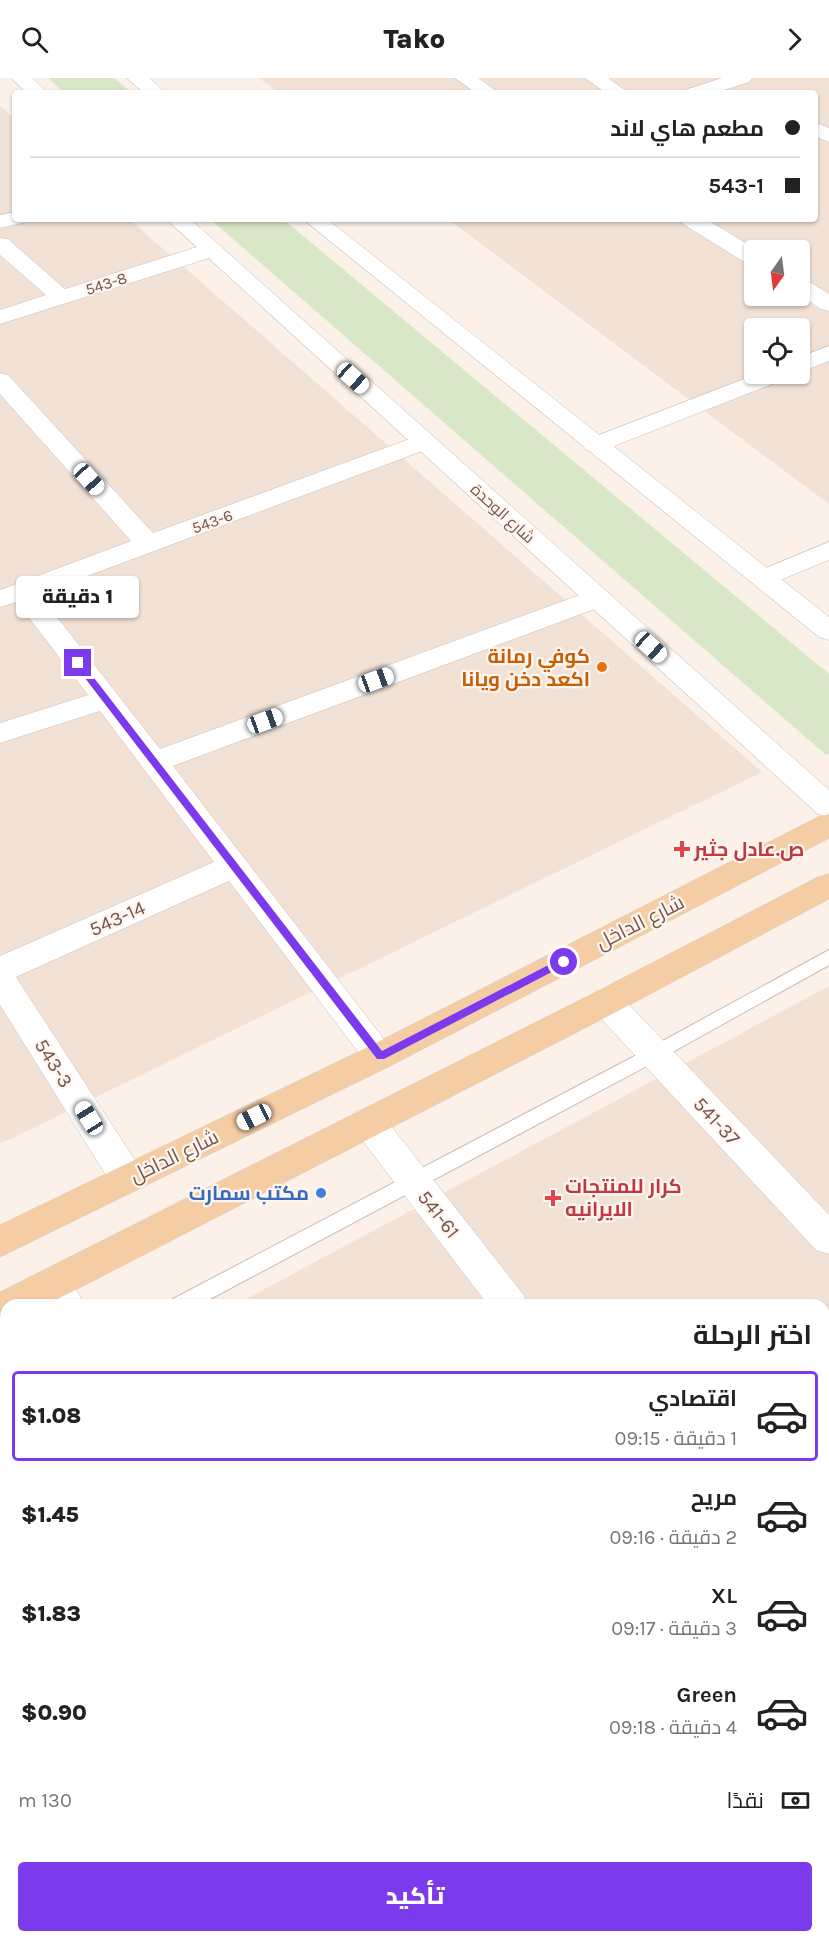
<!DOCTYPE html>
<html lang="ar">
<head>
<meta charset="utf-8">
<style>
	body { margin:0; font-family:Karla,Cairo,sans-serif; background:#f6f6f6; color:#222; direction:rtl; height:100vh; display:flex; flex-direction:column; font-size:22px; white-space:nowrap }
	* { box-sizing:border-box; margin:0 }
	p { font-size:20px; color:#767676 }
	.icon { flex:none; width:33px; height:33px; fill:none; stroke:currentColor; stroke-width:2; stroke-linecap:round; stroke-linejoin:round }
	.map { position:relative; flex:1; overflow:hidden; direction:ltr }
	.panel { position:absolute; left:0px; top:1221px; width:830px; height:644px; display:flex; flex-direction:column; background:#fff; border-radius:18px 18px 0 0; box-shadow:0 2px 4px #0004; direction:rtl }
	.panel>* { flex:none }
	.top-card { position:absolute; left:12px; top:12px; width:806px; height:132px; border-radius:6px; box-shadow:0 2px 4px #0004; direction:rtl; display:grid; align-content:center; height:132px; padding:0 18px; background:#fff }
	.needle { width:39px; rotate:194deg }
	.buttons { position:absolute; left:744px; top:162px; display:grid; gap:12px }
	.buttons a { display:grid; place-items:center; width:66px; height:66px; border-radius:6px; background:#fff; box-shadow:0 2px 4px #0004; font-size:30px }
	.end { position:absolute; width:27px; height:27px; margin:-14px; border:8px solid #7c3aed; background:#fff; box-shadow:0 0 0 3px #fff }
	.from { border-radius:50% }
	.bubble { position:absolute; height:42px; border-radius:6px; background:#fff; box-shadow:0 2px 4px #0004; font-size:20px; font-weight:800; line-height:42px; text-align:center; direction:rtl }
	.car { position:absolute; width:18px; height:36px; margin:-18px -9px; border-radius:8px; box-shadow:0 0 4px 2px #0007; background:linear-gradient(#fff 24%,#345 0 40%,#fff 0 76%,#345 0 86%,#fff 0) }
	.top-card b { display:flex; align-items:center; gap:21px; height:57px; font-size:22px }
	.top-card b+b { border-top:2px solid #e0e0e0 }
	.top-card i { width:15px; height:15px; background:#222 }
	ul { padding:0; list-style:none }
	li { display:flex; align-items:center; gap:18px; height:90px; margin:0 12px 9px; padding:0 6px; border:3px solid transparent; border-radius:6px }
	li div { flex:1 }
	li b { display:block; font-size:22px }
	li em { font-style:normal; font-weight:800 }
	li.active { border-color:#7c3aed }
	li>.icon { width:54px; height:54px; stroke-width:1.5 }
	h2 { padding:0 18px; font-size:27px; line-height:72px }
	.pay { display:flex; align-items:center; gap:15px; height:66px; padding:0 18px; font-size:22px }
	.pay p { margin-inline-start:auto }
	.primary-button { display:flex; gap:12px; margin-top:auto; padding:12px 18px }
	.primary-button a { flex:1; height:69px; border-radius:6px; background:#7c3aed; color:#fff; font-size:24px; font-weight:800; line-height:69px; text-align:center }
	header { display:flex; justify-content:space-between; align-items:center; height:78px; padding:0 18px; background:#fff; font-size:27px; font-weight:800 }
	.map>svg:first-child { display:block }
	.residential { fill:#f2e2d6; fill-rule:evenodd }
	.green { fill:#d8e7c7 }
	.lines { fill:none; stroke-linecap:round; stroke-linejoin:round }
	.lane-casing { stroke:#cebab1; stroke-width:2 }
	.street-casing { stroke:#cebab1; stroke-width:1 }
	.secondary-casing { stroke:#d0baaf; stroke-width:1 }
	.primary-casing { stroke:#d8d0cd; stroke-width:1 }
	.lane { fill:#fff; fill-rule:evenodd }
	.street { fill:#fff; fill-rule:evenodd }
	.secondary { fill:#fff; fill-rule:evenodd }
	.primary { fill:#f4cda5; fill-rule:evenodd }
	.route { fill:#7c3aed }
	.food-dot { fill:#e8710a; stroke:#fef5ee; stroke-width:2 }
	.health-dot { fill:#e0444e; stroke:#fef5ee; stroke-width:2 }
	.shop-dot { fill:#3f7fe0; stroke:#fef5ee; stroke-width:2 }
	.labels { text-anchor:middle; stroke-width:4.5; stroke-linejoin:round; paint-order:stroke }
	.far-street-label { font-size:16px; fill:#73564e; stroke:#fef5ee }
	.food-label { font-size:20px; font-weight:bold; fill:#c56008; stroke:#fef5ee; text-anchor:end }
	.health-label { font-size:20px; font-weight:bold; fill:#be3a42; stroke:#fef5ee; text-anchor:start }
	.street-label { font-size:20px; fill:#73564e; stroke:#fef5ee }
	.shop-label { font-size:20px; font-weight:bold; fill:#366cbe; stroke:#fef5ee; text-anchor:end }
</style>
</head>
<body>
<header><svg class="icon" aria-label="forward" viewBox="0 0 24 24"><path d="M9 5l7 7-7 7"/></svg>Tako<svg class="icon" aria-label="search" viewBox="0 0 24 24"><circle cx="10" cy="10" r="6"/><path d="M15 15l6 6"/></svg></header>
<div class="map">
<svg width="829" height="1864" viewBox="0 0 829 1864">
	<rect width="100%" height="100%" fill="#fbf1e8"/>
	<path class="residential" d="M259 0H829V426L448 141H814V15H279ZM754 172H800V218H754ZM754 250H800V296H754Z
		M0 28 15 41V141H129L762 694 0 1066Z
		M829 908V1864H0V1353L6 1350V1858H824V1227H235Z"/>
	<path class="green" d="M48 0H114L132 15H65Z
		M210 141H283L829 596V676L826 677Z"/>
	<g class="lines">
		<defs>
			<path id="lane" d="M829 872V887L660 981 199 1227H170L173 1221 648 971Z
				M6 1311V1331L0 1334V1314Z"/>
			<path id="street" d="M455 0H478L499 15H476Z
				M585 0H608L629 15H606Z
				M722 0H752L749 4 715 15H685L688 11Z
				M814 44 829 50V64L814 58Z
				M15 134V141H25L23 145 0 150V137Z
				M680 141H706L757 172H754V186L746 185 683 146Z
				M0 160 8 161 65 211 203 167 211 165 219 167 222 172 219 177 0 246V232L46 217 0 177Z
				M800 201 808 203 829 216V233L821 231 800 217Z
				M829 268V283L800 294V279Z
				M0 295 8 297 153 455 415 359 424 357 433 359 436 364 433 369 39 516 160 671 588 514 598 512 608 514 611 520 608 526 173 688 397 978 392 987 380 991 368 987 229 803 16 899 140 1090 145 1100 140 1110 127 1115 114 1110 0 927V878L214 784 100 633 0 665V645L88 617 17 524 0 529V512L131 463 0 316Z
				M757 296H789L785 301 604 372 595 374 586 372 583 367 586 362Z
				M829 464V482L763 509 754 507 750 501 754 495Z
				M606 911 618 915 829 1137V1176L816 1172 594 933 590 924 594 915Z
				M368 1030 380 1034 523 1216 529 1227H488L356 1054 351 1044 356 1034Z
				M53 1189 66 1194 85 1227H46L34 1205 40 1194Z
				M824 1610 829 1612V1662L824 1659Z
				M424 1858H471L473 1864H426Z"/>
			<path id="secondary" d="M11 0H32L48 15H27Z
				M127 0H149L166 15H144Z
				M166 141H190L829 712V739L818 736Z
				M303 141H327L829 539V562L819 559Z"/>
			<path id="primary" d="M829 736V760L392 987 0 1179V1147L368 969 818 739Z
				M829 796V821L618 933 46 1227H6V1242L0 1240V1214L594 915 818 799Z"/>
		</defs>
		<use href="#lane" class="lane-casing"/>
		<use href="#street" class="street-casing"/>
		<use href="#secondary" class="secondary-casing"/>
		<use href="#primary" class="primary-casing"/>
		<use href="#lane" class="lane"/>
		<use href="#street" class="street"/>
		<use href="#secondary" class="secondary"/>
		<use href="#primary" class="primary"/>
	</g>
	<path class="route" d="M75 583H81L382 973 560 881H567V886L384 981H377L75 587Z"/>
	<circle class="food-dot" cx="602" cy="589" r="6"/>
	<g class="health-dot">
		<path d="M679 762h6v6h6v6h-6v6h-6v-6h-6v-6h6z"/>
		<path d="M550 1111h6v6h6v6h-6v6h-6v-6h-6v-6h6z"/>
	</g>
	<circle class="shop-dot" cx="321" cy="1115" r="6"/>
	<g class="labels">
		<g class="far-street-label">
			<text transform="translate(106 205) rotate(-18)" y="6">543-8</text>
			<text transform="translate(503 435) rotate(42)" y="6">شارع الوحدة</text>
			<text transform="translate(212 443) rotate(-20)" y="6">543-6</text>
		</g>
		<g class="food-label">
			<text x="590" y="585">كوفي رمانة<tspan x="590" dy="23">اكعد دخن ويانا</tspan></text>
		</g>
		<g class="health-label">
			<text x="694" y="778">ص.عادل جثير</text>
			<text x="565" y="1115">كرار للمنتجات<tspan x="565" dy="23">الايرانيه</tspan></text>
		</g>
		<g class="street-label">
			<text transform="translate(117 840) rotate(-24)" y="7">543-14</text>
			<text transform="translate(640 844) rotate(-27)" y="7">شارع الداخل</text>
			<text transform="translate(54 985) rotate(58)" y="7">543-3</text>
			<text transform="translate(717 1043) rotate(47)" y="7">541-37</text>
			<text transform="translate(174 1078) rotate(-26)" y="7">شارع الداخل</text>
			<text transform="translate(439 1136) rotate(52)" y="7">541-61</text>
		</g>
		<g class="shop-label">
			<text x="309" y="1122">مكتب سمارت</text>
		</g>
	</g>
</svg>
<div class="buttons">
<a><svg class="needle" viewBox="-14 -14 28 28"><path d="M0-13l5 13h-10z" fill="#e53935"/><path d="M0 13l5-13h-10z" fill="#767676"/></svg></a>
<a><svg class="icon" aria-label="locate" viewBox="0 0 24 24"><circle cx="12" cy="12" r="6"/><path d="M12 2v4M12 18v4M2 12h4M18 12h4"/></svg></a>
</div>
<i class="end from" style="left:564px;top:884px"></i>
<i class="end" style="left:78px;top:585px"></i>
<div class="bubble" style="left:16px;top:498px;width:123px">1 دقيقة</div>
<i class="car" style="left:353px;top:300px;rotate:132deg"></i>
<i class="car" style="left:89px;top:401px;rotate:138deg"></i>
<i class="car" style="left:651px;top:569px;rotate:132deg"></i>
<i class="car" style="left:376px;top:602px;rotate:70deg"></i>
<i class="car" style="left:265px;top:643px;rotate:70deg"></i>
<i class="car" style="left:254px;top:1039px;rotate:244deg"></i>
<i class="car" style="left:89px;top:1040px;rotate:328deg"></i>
<div class="top-card">
<b><i class="from"></i>مطعم هاي لاند</b>
<b><i></i>543-1</b>
</div>
<section class="panel">
<h2>اختر الرحلة</h2>
<ul>
<li class="active"><svg class="icon" aria-label="car" viewBox="0 0 24 24"><path d="M5 17H2v-5l4-1 3-4h7l3 4 3 1v5h-3M9 17h6M6 11h13"/><circle cx="7" cy="17" r="2"/><circle cx="17" cy="17" r="2"/></svg><div><b>اقتصادي</b><p>1 دقيقة · 09:15</p></div><em>$1.08</em></li>
<li><svg class="icon" aria-label="car" viewBox="0 0 24 24"><path d="M5 17H2v-5l4-1 3-4h7l3 4 3 1v5h-3M9 17h6M6 11h13"/><circle cx="7" cy="17" r="2"/><circle cx="17" cy="17" r="2"/></svg><div><b>مريح</b><p>2 دقيقة · 09:16</p></div><em>$1.45</em></li>
<li><svg class="icon" aria-label="car" viewBox="0 0 24 24"><path d="M5 17H2v-5l4-1 3-4h7l3 4 3 1v5h-3M9 17h6M6 11h13"/><circle cx="7" cy="17" r="2"/><circle cx="17" cy="17" r="2"/></svg><div><b>XL</b><p>3 دقيقة · 09:17</p></div><em>$1.83</em></li>
<li><svg class="icon" aria-label="car" viewBox="0 0 24 24"><path d="M5 17H2v-5l4-1 3-4h7l3 4 3 1v5h-3M9 17h6M6 11h13"/><circle cx="7" cy="17" r="2"/><circle cx="17" cy="17" r="2"/></svg><div><b>Green</b><p>4 دقيقة · 09:18</p></div><em>$0.90</em></li>
</ul>
<div class="pay"><svg class="icon" aria-label="cash" viewBox="0 0 24 24"><path d="M3 7h18v10H3z"/><circle cx="12" cy="12" r="2"/></svg>نقدًا<p>130 m</p></div>
<div class="primary-button"><a>تأكيد</a></div>
</section>
</div>
</body>
</html>
